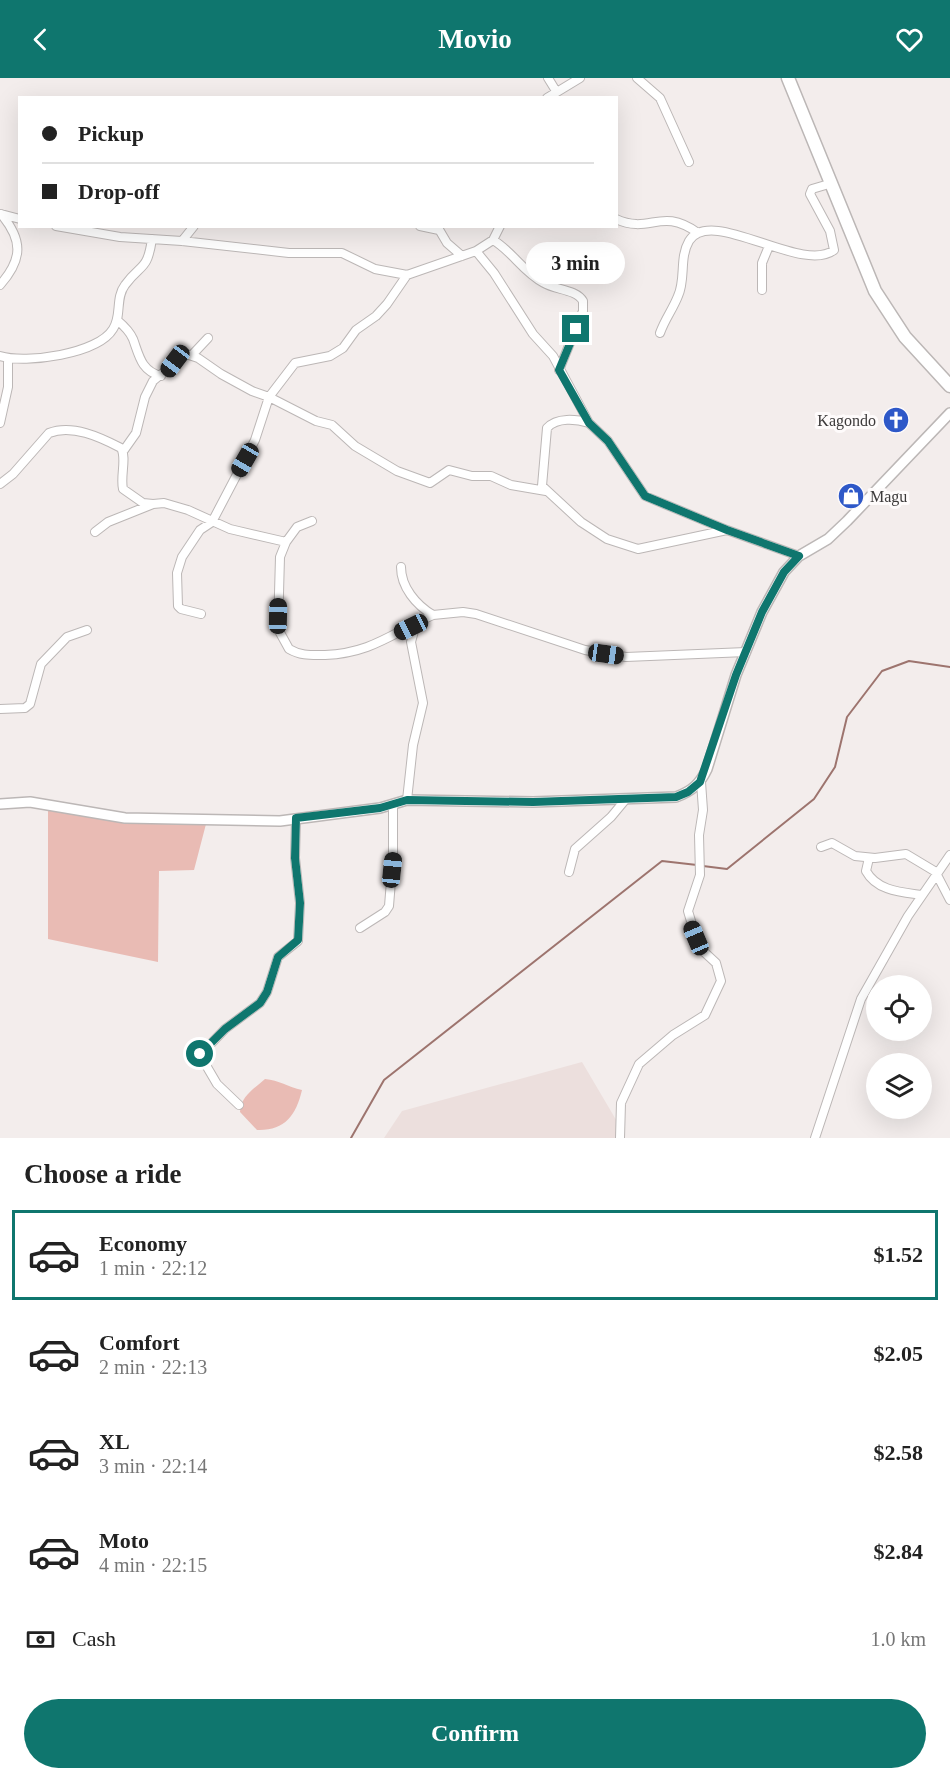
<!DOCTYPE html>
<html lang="en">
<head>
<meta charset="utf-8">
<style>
	body { margin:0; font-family:"Times New Roman",serif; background:#f2f2f2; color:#222; height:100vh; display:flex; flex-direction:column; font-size:22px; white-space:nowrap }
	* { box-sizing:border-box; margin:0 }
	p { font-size:20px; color:#767676 }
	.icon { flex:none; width:33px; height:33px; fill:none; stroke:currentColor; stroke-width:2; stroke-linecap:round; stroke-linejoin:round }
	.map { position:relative; height:1060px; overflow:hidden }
	.side { display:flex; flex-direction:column; background:#fff; flex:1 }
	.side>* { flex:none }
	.guide { position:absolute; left:18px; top:18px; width:600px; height:132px; border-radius:0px; box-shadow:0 6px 24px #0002; display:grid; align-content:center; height:132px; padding:0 24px; background:#fff }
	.fabs { position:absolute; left:866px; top:897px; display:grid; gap:12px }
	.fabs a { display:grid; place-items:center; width:66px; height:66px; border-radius:50%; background:#fff; box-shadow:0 6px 24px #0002; font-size:30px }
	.end { position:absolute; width:27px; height:27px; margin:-14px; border:8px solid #0f766e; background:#fff; box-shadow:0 0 0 3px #fff }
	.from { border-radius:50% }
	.bubble { position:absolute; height:42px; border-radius:21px; background:#fff; box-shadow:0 6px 24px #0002; font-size:20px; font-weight:700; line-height:42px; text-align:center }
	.car { position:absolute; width:18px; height:36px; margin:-18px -9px; border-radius:8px; box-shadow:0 0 4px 2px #0007; background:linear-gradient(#222 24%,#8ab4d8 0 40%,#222 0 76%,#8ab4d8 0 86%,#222 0) }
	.guide b { display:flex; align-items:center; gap:21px; height:57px; font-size:22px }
	.guide b+b { border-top:2px solid #e0e0e0 }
	.guide i { width:15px; height:15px; background:#222 }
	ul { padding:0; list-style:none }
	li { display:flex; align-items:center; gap:18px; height:90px; margin:0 12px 9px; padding:0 12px; border:3px solid transparent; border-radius:0px }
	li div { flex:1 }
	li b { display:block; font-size:22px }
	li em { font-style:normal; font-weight:700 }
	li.current { border-color:#0f766e }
	li>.icon { width:54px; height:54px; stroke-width:1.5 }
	h2 { padding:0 24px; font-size:27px; line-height:72px }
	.pay { display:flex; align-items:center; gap:15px; height:66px; padding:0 24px; font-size:22px }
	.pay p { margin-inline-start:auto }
	.primary-button { display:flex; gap:12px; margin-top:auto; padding:12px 24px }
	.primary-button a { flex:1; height:69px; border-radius:36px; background:#0f766e; color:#fff; font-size:24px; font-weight:700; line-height:69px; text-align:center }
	header { display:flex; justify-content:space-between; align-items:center; height:78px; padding:0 24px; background:#0f766e; color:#fff; font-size:27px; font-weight:700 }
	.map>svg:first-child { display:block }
	.built { fill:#ecdfdd }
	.green { fill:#e9bbb4 }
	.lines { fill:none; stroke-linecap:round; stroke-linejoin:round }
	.stream { stroke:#9d746e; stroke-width:2 }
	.minor-casing { stroke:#bcb7b6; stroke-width:10 }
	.tertiary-casing { stroke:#bcb7b6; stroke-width:12 }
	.trunk-casing { stroke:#bcb7b6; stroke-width:15 }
	.minor { stroke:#fff; stroke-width:8 }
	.tertiary { stroke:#fff; stroke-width:9 }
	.trunk { stroke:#fff; stroke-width:12 }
	.route { stroke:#0f766e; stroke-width:8 }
	.labels { text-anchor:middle; stroke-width:6; stroke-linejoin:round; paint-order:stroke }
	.poi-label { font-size:16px; fill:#3c3a3a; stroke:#fefbfb; text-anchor:end }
</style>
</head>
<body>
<header><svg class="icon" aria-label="back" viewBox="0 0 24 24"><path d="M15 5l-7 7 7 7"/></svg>Movio<svg class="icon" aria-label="heart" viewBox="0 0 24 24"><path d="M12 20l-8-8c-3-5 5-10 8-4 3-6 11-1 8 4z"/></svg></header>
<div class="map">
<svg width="950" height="1060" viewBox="0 0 950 1060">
	<rect width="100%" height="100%" fill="#f3edec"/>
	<path class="built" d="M582 984 625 1057 623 1060H384L402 1033Z"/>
	<path class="green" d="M48 732 206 746 194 792 159 793 158 884 48 861Z
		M265 1001C279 1002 288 1009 302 1012 296 1038 284 1053 257 1052L240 1034C241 1018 254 1011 265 1001Z"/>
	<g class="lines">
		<path class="stream" d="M703 788 727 791 814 721 835 689 847 639 882 593 909 583 950 589
			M351 1060 384 1002 662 783 697 787"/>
		<defs>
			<path id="minor" d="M548 0 556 13
				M637 0 660 20 689 84
				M547 20 580 0
				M1 136 20 141
				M616 141C651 157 660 128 698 155
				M56 148 120 159 182 163 289 175H342L375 191 407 197 476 173 493 162 500 148
				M420 148 439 152
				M437 148 447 165 462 178
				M493 162C512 173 523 194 544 205 555 212 576 211 583 223V233L559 292
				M182 163 194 148
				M476 173 494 195 533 256 553 278 589 345 608 363 645 418 727 452 799 478
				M0 207C23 181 23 162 1 136
				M762 212V185L769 168
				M117 242C123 247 130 254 133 261 139 277 141 293 161 298
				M660 255C665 241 673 231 678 218 686 201 679 180 689 163 711 127 802 197 834 172L830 153 810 116 812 111 829 106
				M192 277 208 260
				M0 278C26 286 98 276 113 251 122 238 115 220 125 207 141 185 147 194 152 161
				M0 345 8 309V280
				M589 345C576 341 557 339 547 350L542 408 581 444 607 461 638 471 727 452
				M124 372 136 355 145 319 153 303 186 276 198 280 221 296 252 313 269 319 316 343 332 347 355 368 397 393 430 405 449 392 472 398H491L511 407 546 413
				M0 406 13 396 49 355C72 346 100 359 121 370 127 380 120 398 123 411L143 425 153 426
				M312 443 297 449 286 464 280 479 278 551 289 571C301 578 311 577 325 577 372 575 392 555 433 537
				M95 454 108 444 153 426 164 425 188 432 230 451 286 464
				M401 489C401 509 416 527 433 537L463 534 476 536 585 572 626 579 746 574
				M201 536 181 531 178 528 177 495 182 479 200 452 212 444 255 362 269 319 295 285 330 278 343 270 356 252 376 238 387 226 407 197
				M0 631 25 630 30 626 41 586 67 559 87 552
				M407 722 413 667 423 625 411 564 416 546
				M821 769 832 765 855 778 875 780 906 776 936 794
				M869 780 866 793C877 813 901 814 922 817
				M569 794 575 771 611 739 626 721
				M936 795 950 822
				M360 850 385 834 389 828 393 778V727
				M239 1027 217 1006 200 977 225 951 260 925 267 914 278 879 298 863 300 825 295 780 296 740
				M620 1060 621 1025 639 986 673 957 705 937 721 903 716 885 702 872 696 860 688 833 700 797 699 757 703 732 701 704
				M815 1060 861 921 908 838 950 777"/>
			<path id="tertiary" d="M0 726 30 724 125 740 280 743 380 730 407 722 533 724 676 719C692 713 700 706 707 691L736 597 762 534 784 494 799 478 828 461 847 443 950 335"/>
			<path id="trunk" d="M788 0 875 213 905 259 950 308"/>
		</defs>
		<use href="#minor" class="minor-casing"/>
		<use href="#tertiary" class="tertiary-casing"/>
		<use href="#trunk" class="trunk-casing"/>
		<use href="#minor" class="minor"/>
		<use href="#tertiary" class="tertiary"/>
		<use href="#trunk" class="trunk"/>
	</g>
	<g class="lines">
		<path class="route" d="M200 976 225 951 260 925 267 914 278 879 298 862 300 825 295 780 296 740 380 730 407 722 533 724 676 719 688 714 700 704 736 597 762 534 784 494 799 478 727 452 645 418 608 363 589 345 559 292 576 251"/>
	</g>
	<defs>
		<symbol id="church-disc" viewBox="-11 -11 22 22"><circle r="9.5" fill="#2e58c8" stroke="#fefbfb"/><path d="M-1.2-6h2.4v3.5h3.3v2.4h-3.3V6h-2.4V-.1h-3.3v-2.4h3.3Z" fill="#fff"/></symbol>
		<symbol id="shop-disc" viewBox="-11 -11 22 22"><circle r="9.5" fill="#2e58c8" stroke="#fefbfb"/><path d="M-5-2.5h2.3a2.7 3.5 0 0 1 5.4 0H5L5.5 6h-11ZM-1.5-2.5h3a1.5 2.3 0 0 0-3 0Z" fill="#fff"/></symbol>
	</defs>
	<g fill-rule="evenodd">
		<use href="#church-disc" x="881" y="327" width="30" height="30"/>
		<use href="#shop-disc" x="836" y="403" width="30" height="30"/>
	</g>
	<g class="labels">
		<g class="poi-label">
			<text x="876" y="348">Kagondo</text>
			<text x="870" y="424" text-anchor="start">Magu</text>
		</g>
	</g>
</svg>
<div class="fabs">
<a><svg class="icon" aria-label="locate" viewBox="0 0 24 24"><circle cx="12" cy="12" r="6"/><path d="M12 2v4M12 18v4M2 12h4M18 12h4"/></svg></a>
<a><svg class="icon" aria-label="layers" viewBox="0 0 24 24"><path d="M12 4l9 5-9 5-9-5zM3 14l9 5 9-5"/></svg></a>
</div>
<i class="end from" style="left:200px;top:976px"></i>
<i class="end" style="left:576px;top:251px"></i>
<div class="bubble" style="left:526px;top:164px;width:99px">3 min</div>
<i class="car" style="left:175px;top:283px;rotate:217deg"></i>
<i class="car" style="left:245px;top:382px;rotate:210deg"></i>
<i class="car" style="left:278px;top:538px;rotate:1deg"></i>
<i class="car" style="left:411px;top:549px;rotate:244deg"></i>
<i class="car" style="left:606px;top:576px;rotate:98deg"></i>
<i class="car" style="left:392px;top:792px;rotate:6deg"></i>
<i class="car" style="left:696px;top:860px;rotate:337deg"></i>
<div class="guide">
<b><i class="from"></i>Pickup</b>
<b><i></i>Drop-off</b>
</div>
</div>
<section class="side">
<h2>Choose a ride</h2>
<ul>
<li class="current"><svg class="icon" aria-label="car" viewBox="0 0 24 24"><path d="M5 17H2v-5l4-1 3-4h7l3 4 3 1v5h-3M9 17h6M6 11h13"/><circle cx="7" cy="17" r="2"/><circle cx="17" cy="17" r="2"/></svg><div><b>Economy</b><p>1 min · 22:12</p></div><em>$1.52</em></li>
<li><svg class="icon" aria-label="car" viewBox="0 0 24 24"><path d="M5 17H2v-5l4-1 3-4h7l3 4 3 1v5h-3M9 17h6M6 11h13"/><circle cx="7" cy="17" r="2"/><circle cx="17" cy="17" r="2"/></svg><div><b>Comfort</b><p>2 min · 22:13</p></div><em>$2.05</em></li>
<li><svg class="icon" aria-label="car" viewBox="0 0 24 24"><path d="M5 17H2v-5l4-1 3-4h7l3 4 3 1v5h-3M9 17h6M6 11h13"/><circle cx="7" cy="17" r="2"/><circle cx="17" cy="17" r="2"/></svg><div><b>XL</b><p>3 min · 22:14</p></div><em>$2.58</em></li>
<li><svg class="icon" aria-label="car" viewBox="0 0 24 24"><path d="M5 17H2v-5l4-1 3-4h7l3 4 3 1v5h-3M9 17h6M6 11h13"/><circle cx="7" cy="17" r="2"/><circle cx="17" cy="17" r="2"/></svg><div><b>Moto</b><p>4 min · 22:15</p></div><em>$2.84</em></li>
</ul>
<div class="pay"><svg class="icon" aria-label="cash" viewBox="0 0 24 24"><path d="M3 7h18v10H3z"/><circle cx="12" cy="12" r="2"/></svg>Cash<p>1.0 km</p></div>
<div class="primary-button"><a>Confirm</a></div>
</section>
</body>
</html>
